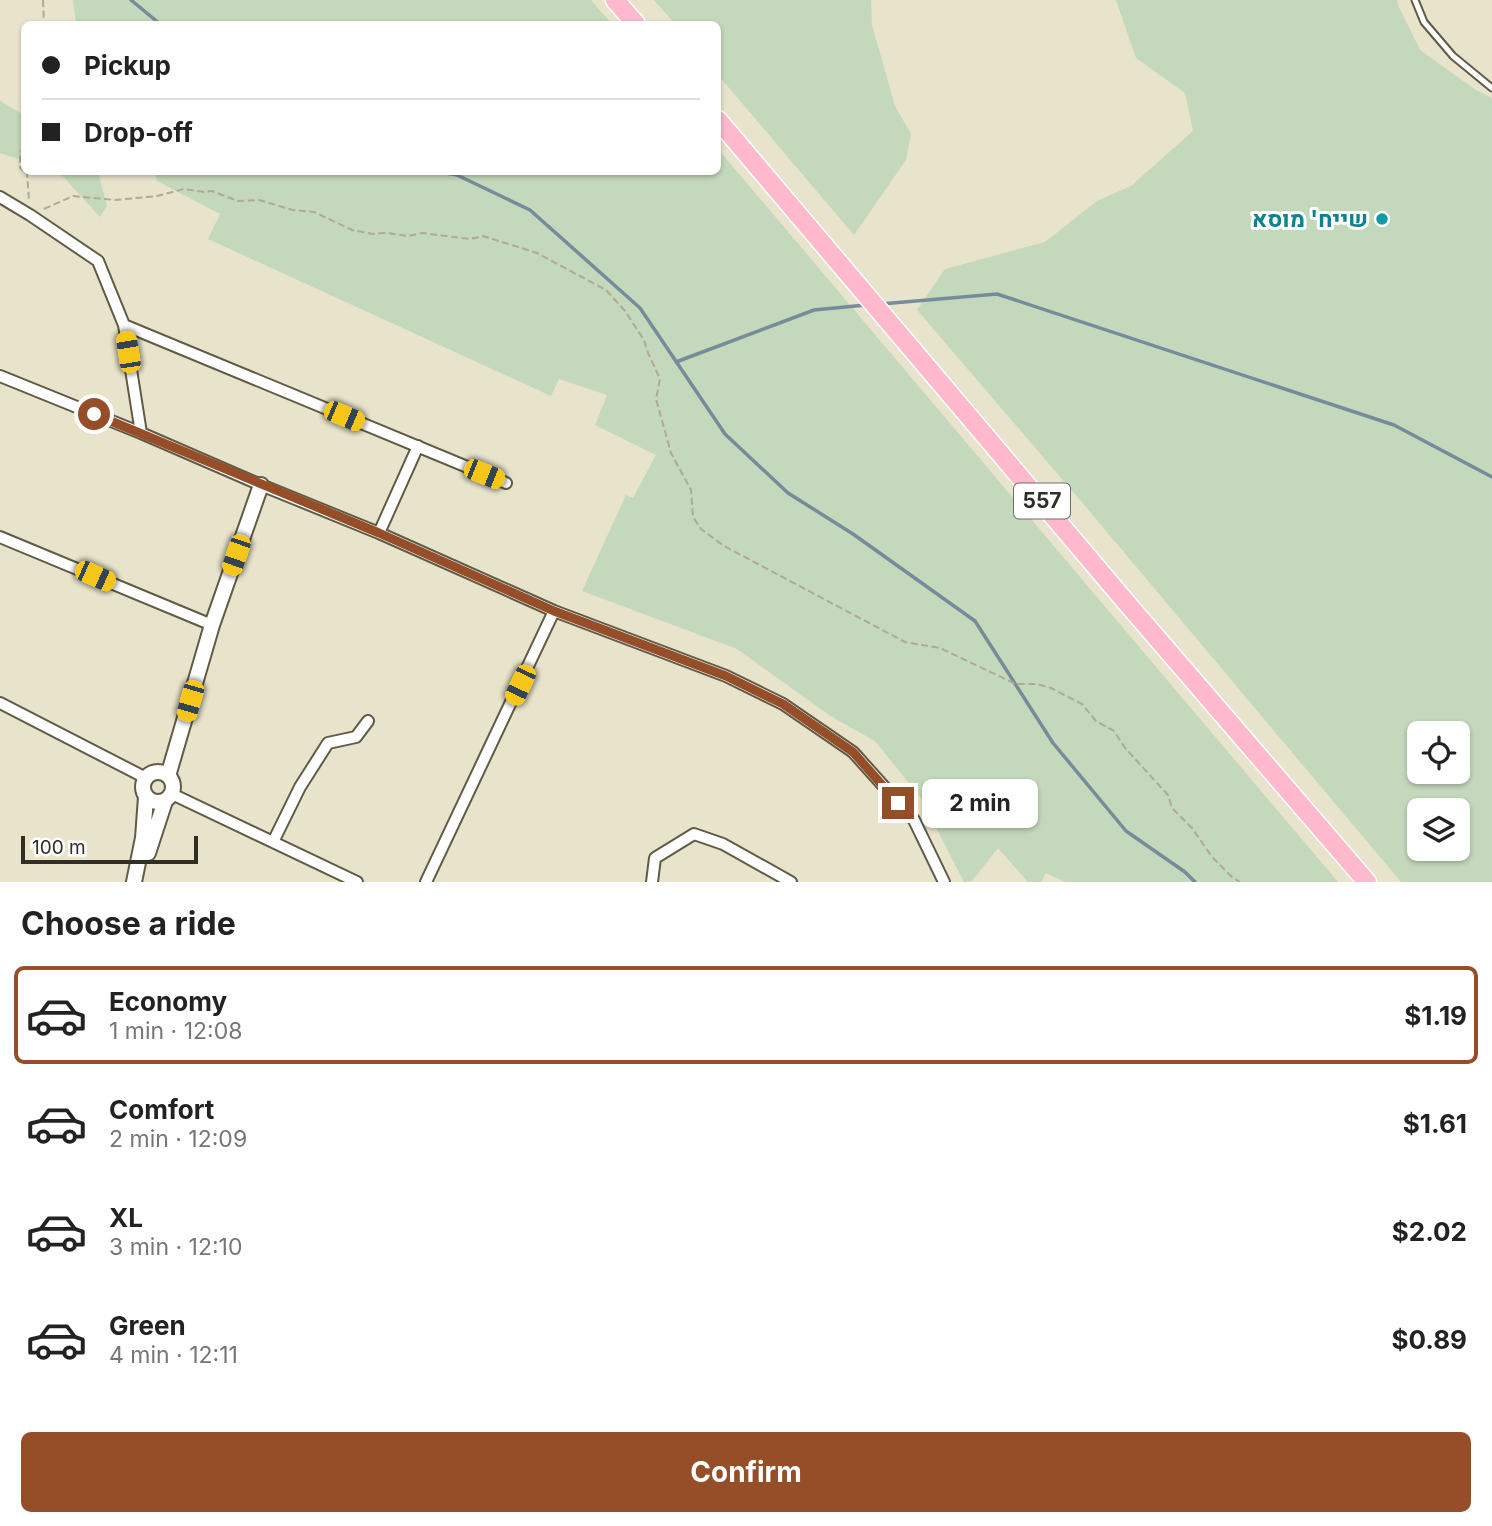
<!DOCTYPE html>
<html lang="en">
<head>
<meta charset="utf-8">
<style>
	body { margin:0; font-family:Inter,Heebo,sans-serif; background:#f6f6f6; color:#222; height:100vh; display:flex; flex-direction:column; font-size:26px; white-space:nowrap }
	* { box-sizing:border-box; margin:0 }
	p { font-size:23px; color:#767676 }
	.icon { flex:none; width:38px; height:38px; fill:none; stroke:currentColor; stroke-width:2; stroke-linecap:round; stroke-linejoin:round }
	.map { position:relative; height:882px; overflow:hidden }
	.drawer { display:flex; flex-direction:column; background:#fff; flex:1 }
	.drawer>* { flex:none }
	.hud { position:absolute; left:21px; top:21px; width:700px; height:154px; border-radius:10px; box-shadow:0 2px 5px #0004; display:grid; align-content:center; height:154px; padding:0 21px; background:#fff }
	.buttons { position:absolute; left:1407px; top:721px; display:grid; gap:14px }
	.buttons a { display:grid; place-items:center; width:63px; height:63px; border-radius:10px; background:#fff; box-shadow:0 2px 5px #0004; font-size:35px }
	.scale { position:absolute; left:21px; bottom:18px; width:177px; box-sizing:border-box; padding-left:7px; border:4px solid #302e25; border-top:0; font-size:19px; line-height:24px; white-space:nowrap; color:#302e25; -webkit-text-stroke:5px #fff; paint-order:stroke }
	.end { position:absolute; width:32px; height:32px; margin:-16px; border:9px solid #954e28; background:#fff; box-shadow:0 0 0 4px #fff }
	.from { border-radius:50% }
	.bubble { position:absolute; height:49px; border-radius:10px; background:#fff; box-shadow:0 2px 5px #0004; font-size:23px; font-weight:700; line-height:49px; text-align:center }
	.car { position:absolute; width:21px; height:42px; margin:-21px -10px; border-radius:9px; box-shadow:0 0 5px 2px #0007; background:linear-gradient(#f5c518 24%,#345 0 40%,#f5c518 0 76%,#345 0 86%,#f5c518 0) }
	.hud b { display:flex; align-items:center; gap:24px; height:66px; font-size:26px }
	.hud b+b { border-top:2px solid #e0e0e0 }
	.hud i { width:18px; height:18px; background:#222 }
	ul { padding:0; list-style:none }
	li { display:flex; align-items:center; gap:21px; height:98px; margin:0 14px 10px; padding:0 7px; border:4px solid transparent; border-radius:10px }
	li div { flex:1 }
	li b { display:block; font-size:26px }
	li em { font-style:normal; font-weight:700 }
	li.selected { border-color:#954e28 }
	li>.icon { width:63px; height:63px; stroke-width:1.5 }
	h2 { padding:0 21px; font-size:32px; line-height:84px }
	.button { display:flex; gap:14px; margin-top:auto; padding:14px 21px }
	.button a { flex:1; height:80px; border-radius:10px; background:#954e28; color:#fff; font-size:28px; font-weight:700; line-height:80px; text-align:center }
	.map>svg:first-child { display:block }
	.green { fill:#c4d8bb; fill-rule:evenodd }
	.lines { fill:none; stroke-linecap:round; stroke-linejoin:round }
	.stream { stroke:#778c9b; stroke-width:3.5 }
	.service-casing { stroke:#605b46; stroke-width:9 }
	.minor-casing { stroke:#605b46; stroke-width:14 }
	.tertiary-casing { stroke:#605b46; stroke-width:18 }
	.primary-casing { stroke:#fff; stroke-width:21 }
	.path { stroke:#aeaa96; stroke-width:2; stroke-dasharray:7 3.5; stroke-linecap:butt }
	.service { stroke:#fff; stroke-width:5 }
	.minor { stroke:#fff; stroke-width:10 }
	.tertiary { stroke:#fff; stroke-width:14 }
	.primary { stroke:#feb9cd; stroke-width:18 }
	.route { stroke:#954e28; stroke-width:9 }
	.culture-dot { fill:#0f9aa8; stroke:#fff; stroke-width:2.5 }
	.labels { text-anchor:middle; stroke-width:6; stroke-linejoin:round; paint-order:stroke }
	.shield { fill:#fff; stroke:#6e6d66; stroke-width:2 }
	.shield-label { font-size:21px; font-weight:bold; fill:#302e25 }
	.culture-label { font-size:23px; font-weight:bold; fill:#0d838f; stroke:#fff; text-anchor:end }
</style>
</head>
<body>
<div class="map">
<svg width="1492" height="882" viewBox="0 0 1492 882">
	<rect width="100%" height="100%" fill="#e8e3cb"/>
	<path class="green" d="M73 0H591L612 24H76Z
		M654 0H871L872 25 895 106 911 134 906 160 854 235 718 75V24H675Z
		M1116 0H1397L1399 7 1420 50 1476 90 1492 98V882H1401L1086 507 917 310 945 269 1045 242 1097 201 1131 186 1193 131 1185 93 1136 58ZM1419 733H1458V772H1419ZM1419 810H1458V849H1419Z
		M0 101 24 115V161L0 153Z
		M718 149 1338 882H1065L1046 873 1041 882H1028L998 848 972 881 964 882 921 798 875 741 832 717 737 649 582 591 626 495 633 498 656 455 595 425 607 395 559 379 551 396 208 239 220 214 157 181 155 172H718Z
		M56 172H98L107 206 100 217 60 173Z"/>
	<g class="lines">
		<path class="stream" d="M131 0 160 24
			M441 172 457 175 530 210 640 308 725 434 788 493 853 534 975 621 1053 743 1126 831 1185 872 1195 882
			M881 304 997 294 1394 425 1492 477
			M676 362 814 310 866 305"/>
		<defs>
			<path id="service" d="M1415 0 1424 22 1453 56 1492 88"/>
			<path id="minor" d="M0 197 30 215 98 261 124 325 141 433
				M124 325 506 483
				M0 376 141 433 261 485 379 533 554 611 726 676 783 704 853 752 914 820 944 882
				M379 533 418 446
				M0 537 212 625
				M0 703 146 778
				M172 794 357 882
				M273 842 300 787 328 743 356 737 368 721
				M426 882 554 611
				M652 882 655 858 694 834 723 844 791 882"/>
			<path id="tertiary" d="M143 787a15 15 0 1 1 30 0a15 15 0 1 1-30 0Z
				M168 776 212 625 261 485
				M148 853 165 801
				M134 882 143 838 146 797"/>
			<path id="primary" d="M615 0 636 24
				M718 120 1125 601 1367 882"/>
		</defs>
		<use href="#service" class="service-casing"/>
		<use href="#minor" class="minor-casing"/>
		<use href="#tertiary" class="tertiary-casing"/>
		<use href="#primary" class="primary-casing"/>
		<path class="path" d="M43 0 44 24
			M24 171 20 168V154L24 145
			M25 172 27 173 29 200
			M44 209 73 196 115 200 157 196 184 189 205 192 212 191 238 201 259 200 293 210 314 212 352 230 373 234 387 233 408 236 422 233 470 239 483 236 537 253 606 290 625 311 644 340 648 353 660 379 656 399 671 453 691 490 693 517 701 529 724 546 905 642 940 648 1016 684H1037L1051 688 1082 704 1096 721 1114 731 1125 748 1168 795 1172 808 1192 828 1212 857 1232 877 1240 882"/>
		<use href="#service" class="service"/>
		<use href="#minor" class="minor"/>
		<use href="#tertiary" class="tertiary"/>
		<use href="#primary" class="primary"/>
	</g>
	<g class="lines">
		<path class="route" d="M94 414 379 533 554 611 726 676 783 704 853 752 898 803"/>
	</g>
	<circle class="culture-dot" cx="1382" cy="219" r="7"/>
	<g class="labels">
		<rect class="shield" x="1014" y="483.5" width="56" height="35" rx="5"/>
		<g class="shield-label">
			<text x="1042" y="508">557</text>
		</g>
		<g class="culture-label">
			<text x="1368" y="227">שייח' מוסא</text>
		</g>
	</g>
</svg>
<div class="buttons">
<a><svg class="icon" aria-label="locate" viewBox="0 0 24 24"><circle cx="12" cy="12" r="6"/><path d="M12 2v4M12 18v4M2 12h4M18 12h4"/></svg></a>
<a><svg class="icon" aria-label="layers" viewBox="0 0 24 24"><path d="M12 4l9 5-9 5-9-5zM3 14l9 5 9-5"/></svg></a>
</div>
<div class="scale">100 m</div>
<i class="end from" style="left:94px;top:414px"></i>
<i class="end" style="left:898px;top:803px"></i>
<div class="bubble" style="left:922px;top:779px;width:116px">2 min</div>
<i class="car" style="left:128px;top:352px;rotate:351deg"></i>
<i class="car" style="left:344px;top:416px;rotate:113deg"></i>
<i class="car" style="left:484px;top:474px;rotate:112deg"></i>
<i class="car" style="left:236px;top:555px;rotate:199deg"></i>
<i class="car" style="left:95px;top:576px;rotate:114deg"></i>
<i class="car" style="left:520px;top:685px;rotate:205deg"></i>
<i class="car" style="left:190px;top:701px;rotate:196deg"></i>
<div class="hud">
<b><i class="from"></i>Pickup</b>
<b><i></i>Drop-off</b>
</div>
</div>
<section class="drawer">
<h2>Choose a ride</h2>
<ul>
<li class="selected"><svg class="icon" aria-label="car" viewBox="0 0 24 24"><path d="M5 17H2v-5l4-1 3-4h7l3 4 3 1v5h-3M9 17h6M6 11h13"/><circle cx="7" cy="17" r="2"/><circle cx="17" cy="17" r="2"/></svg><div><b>Economy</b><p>1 min · 12:08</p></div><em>$1.19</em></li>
<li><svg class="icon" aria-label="car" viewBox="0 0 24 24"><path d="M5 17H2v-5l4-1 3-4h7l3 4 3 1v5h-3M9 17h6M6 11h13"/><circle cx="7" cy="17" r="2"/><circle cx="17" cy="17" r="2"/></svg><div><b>Comfort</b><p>2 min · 12:09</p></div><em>$1.61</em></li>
<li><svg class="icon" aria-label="car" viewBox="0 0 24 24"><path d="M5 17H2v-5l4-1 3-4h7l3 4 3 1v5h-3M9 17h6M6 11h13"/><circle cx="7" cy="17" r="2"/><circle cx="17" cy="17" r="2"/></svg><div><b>XL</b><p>3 min · 12:10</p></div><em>$2.02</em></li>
<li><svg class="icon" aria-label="car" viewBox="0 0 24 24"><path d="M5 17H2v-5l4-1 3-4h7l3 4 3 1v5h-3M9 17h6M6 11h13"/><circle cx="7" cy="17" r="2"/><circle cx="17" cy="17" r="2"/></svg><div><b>Green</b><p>4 min · 12:11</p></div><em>$0.89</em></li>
</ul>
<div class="button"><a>Confirm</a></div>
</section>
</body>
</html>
